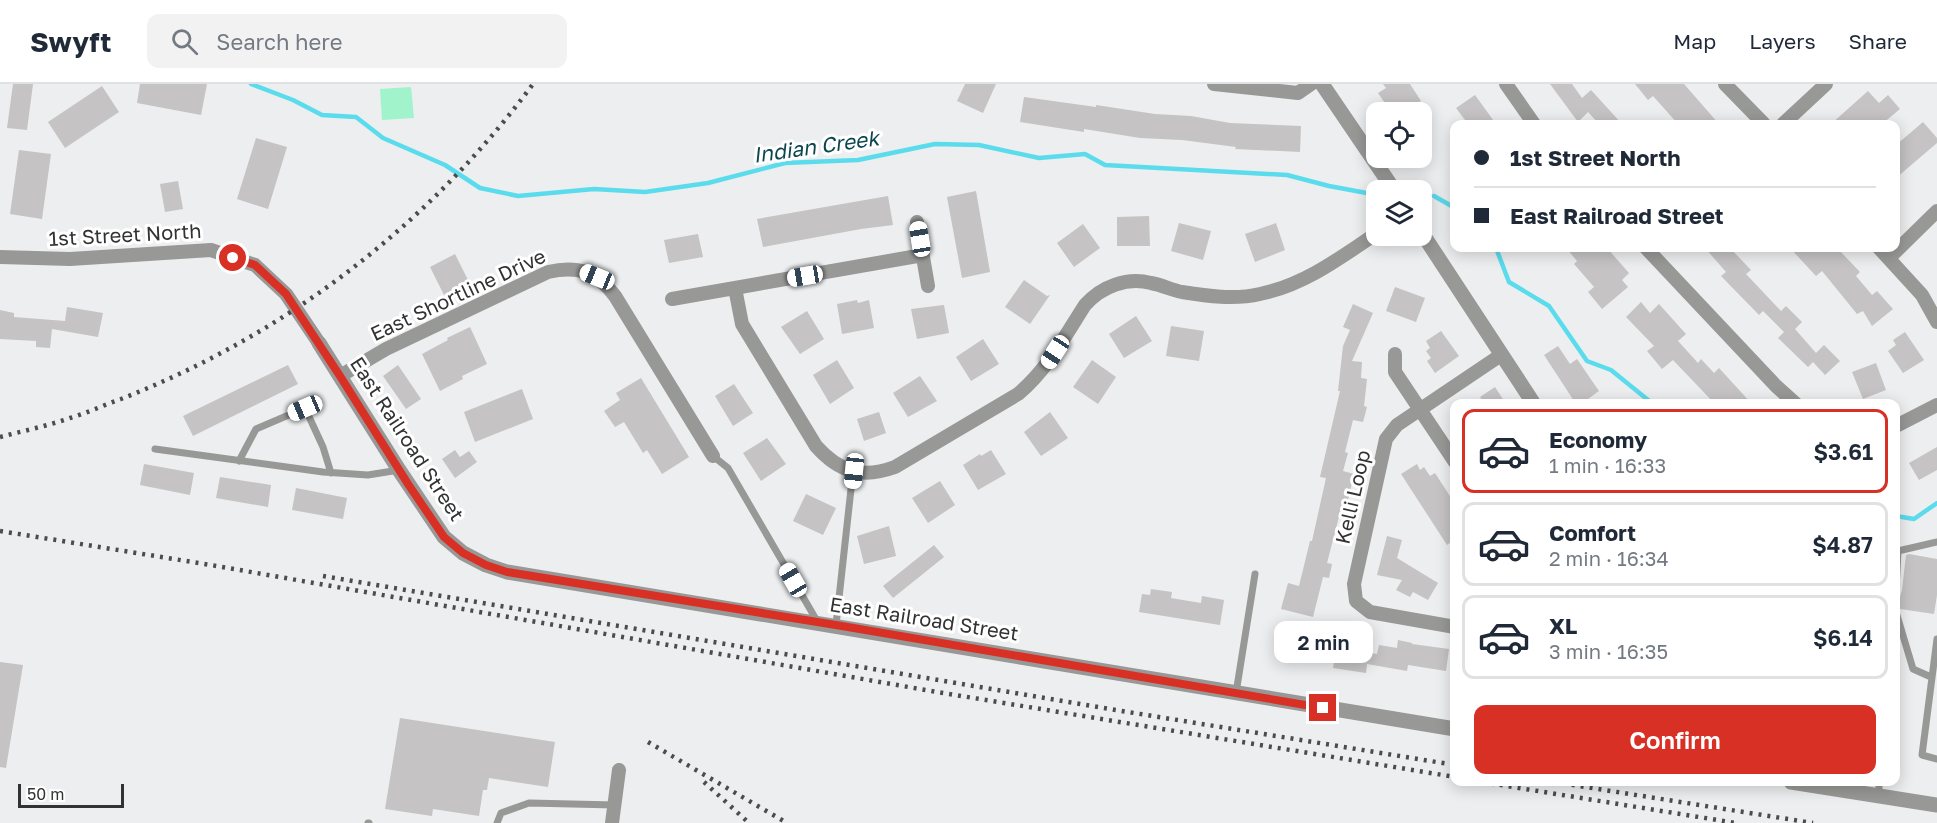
<!DOCTYPE html>
<html lang="en">
<head>
<meta charset="utf-8">
<style>
	body { margin:0; font-family:"Golos Text",sans-serif; background:#f2f2f3; color:#1f2937; height:100vh; display:flex; flex-direction:column; font-size:22px; white-space:nowrap }
	* { box-sizing:border-box; margin:0 }
	p { font-size:20px; color:#747a83 }
	.icon { flex:none; width:33px; height:33px; fill:none; stroke:currentColor; stroke-width:2; stroke-linecap:round; stroke-linejoin:round }
	.map { position:relative; flex:1; overflow:hidden }
	.sheet { position:absolute; left:1450px; top:315px; width:450px; height:387px; display:flex; flex-direction:column; background:#fff; border-radius:12px; box-shadow:0 3px 15px #0003 }
	.sheet>* { flex:none }
	.hud { position:absolute; left:1450px; top:36px; width:450px; height:132px; border-radius:12px; box-shadow:0 3px 15px #0003; display:grid; align-content:center; height:132px; padding:0 24px; background:#fff }
	.buttons { position:absolute; left:1366px; top:18px; display:grid; gap:12px }
	.buttons a { display:grid; place-items:center; width:66px; height:66px; border-radius:12px; background:#fff; box-shadow:0 3px 15px #0003; font-size:30px }
	.scale { position:absolute; left:18px; bottom:15px; width:106px; box-sizing:border-box; padding-left:6px; border:3px solid #323233; border-top:0; font-size:16px; line-height:21px; white-space:nowrap; color:#323233; -webkit-text-stroke:4px #fff; paint-order:stroke }
	.end { position:absolute; width:27px; height:27px; margin:-14px; border:8px solid #d93025; background:#fff; box-shadow:0 0 0 3px #fff }
	.from { border-radius:50% }
	.bubble { position:absolute; height:42px; border-radius:12px; background:#fff; box-shadow:0 3px 15px #0003; font-size:20px; font-weight:600; line-height:42px; text-align:center }
	.car { position:absolute; width:18px; height:36px; margin:-18px -9px; border-radius:8px; box-shadow:0 0 4px 2px #0007; background:linear-gradient(#fff 24%,#345 0 40%,#fff 0 76%,#345 0 86%,#fff 0) }
	.hud b { display:flex; align-items:center; gap:21px; height:57px; font-size:22px }
	.hud b+b { border-top:2px solid #e0e1e3 }
	.hud i { width:15px; height:15px; background:#1f2937 }
	ul { padding:10px 0 0; list-style:none }
	li { display:flex; align-items:center; gap:18px; height:84px; margin:0 12px 9px; padding:0 12px; border:3px solid #e0e1e3; border-radius:12px }
	li div { flex:1 }
	li b { display:block; font-size:22px }
	li em { font-style:normal; font-weight:600 }
	li.selected { border-color:#d93025 }
	li>.icon { width:54px; height:54px; stroke-width:1.5 }
	.primary-button { display:flex; gap:12px; margin-top:auto; padding:12px 24px }
	.primary-button a { flex:1; height:69px; border-radius:12px; background:#d93025; color:#fff; font-size:24px; font-weight:600; line-height:69px; text-align:center }
	header { display:flex; align-items:center; gap:36px; box-sizing:border-box; height:84px; padding:0 30px; background:#fff; border-bottom:2px solid #e0e1e3 }
	header strong { font-size:28px }
	nav { display:flex; gap:33px; margin-inline-start:auto; font-size:21px }
	.search { width:420px; height:54px; background:#f2f2f3; display:flex; align-items:center; gap:15px; box-sizing:border-box; padding:0 21px; border-radius:12px; color:#747a83; font-size:22px }
	.map>svg:first-child { display:block }
	.green { fill:#a0f3cb }
	.lines { fill:none; stroke-linecap:round; stroke-linejoin:round }
	.stream { stroke:#5bdced; stroke-width:4.5 }
	.building { fill:#c5c3c3 }
	.service { stroke:#989897; stroke-width:7 }
	.minor { stroke:#989897; stroke-width:14 }
	.tertiary { stroke:#989897; stroke-width:15 }
	.rail { stroke:#4c4c4d; stroke-width:4.5; stroke-dasharray:3 6; stroke-linecap:butt }
	.route { stroke:#d93025; stroke-width:8 }
	.labels { text-anchor:middle; stroke-width:6; stroke-linejoin:round; paint-order:stroke }
	.street-label { font-size:20px; fill:#323233; stroke:#fff }
	.water-label { font-size:21px; font-style:italic; fill:#0b464e; stroke:#fff }
</style>
</head>
<body>
<header>
<strong>Swyft</strong>
<div class="search"><svg class="icon" aria-label="search" viewBox="0 0 24 24"><circle cx="10" cy="10" r="6"/><path d="M15 15l6 6"/></svg>Search here</div>
<nav><a>Map</a><a>Layers</a><a>Share</a></nav>
</header>
<div class="map">
<svg width="1937" height="739" viewBox="0 0 1937 739">
	<rect width="100%" height="100%" fill="#edeeef"/>
	<path class="green" d="M411 3 414 34 382 36 380 5Z"/>
	<g class="lines">
		<path class="stream" d="M251 0 293 16 322 31 356 33 383 54 445 81 480 104 518 112 594 105 645 108 708 99 785 79 858 76 935 60 979 61 1039 74 1085 70 1105 81 1287 91 1329 102 1372 110
			M1434 112 1455 124
			M1496 164 1509 198 1549 222 1587 277 1611 286 1653 320
			M1896 432 1914 435 1937 419"/>
	</g>
	<path class="building" d="M13 0H33L27 46 7 44Z
		M140 0H207L201 31 137 19Z
		M965 0H996L983 29 957 17Z
		M1383 0H1410L1421 17 1404 28H1391L1378 9 1386 4Z
		M1550 0H1572L1582 14 1591 6 1622 40H1599L1588 28 1578 38Z
		M1635 0H1684L1719 40H1678L1653 12 1648 16Z
		M102 2 119 28 65 64 48 38Z
		M1868 7 1879 19 1888 11 1900 25 1882 40H1831Z
		M1475 11 1496 40H1468L1456 24Z
		M1024 13 1096 23V21L1155 30 1191 32 1230 39 1301 42 1300 68 1235 65 1236 63 1182 56 1140 54 1084 45V48L1020 38Z
		M1923 38 1937 54V59L1896 94V61Z
		M256 54 287 63 268 125 237 115Z
		M19 66 51 70 42 135 10 130Z
		M178 97 183 125 165 128 160 100Z
		M976 107 990 188 962 194 947 113Z
		M888 112 893 141 861 145 763 163 757 135Z
		M1149 132 1150 162H1117V133Z
		M1179 139 1211 147 1203 176 1171 167Z
		M1276 139 1285 166 1255 178 1245 150Z
		M1083 140 1100 164 1074 183 1057 159Z
		M698 150 703 173 669 179 664 156Z
		M1566 164H1607L1629 189 1622 196 1628 203 1602 225 1588 208 1594 203 1574 180 1577 177Z
		M1705 164H1730L1751 186 1746 190 1781 227 1786 222 1802 238 1795 245 1816 269 1824 261 1840 277 1825 291 1813 278 1808 283 1778 254 1784 248 1763 227 1759 231 1721 192 1726 188Z
		M1790 164H1837L1860 188 1856 192 1872 211 1877 207 1893 225 1872 242 1863 227 1857 230 1822 187 1816 192Z
		M455 170 472 204 447 217 430 183Z
		M1024 196 1047 212 1050 211 1030 240 1005 223Z
		M1395 203 1425 214 1416 238 1386 227Z
		M857 216 858 219 869 216 874 244 842 250 837 220Z
		M1641 218 1650 229 1659 220 1686 250 1678 257 1698 279 1701 275 1714 289 1719 284 1752 320H1715L1673 276 1662 285 1647 267 1654 262 1626 233Z
		M1353 220 1373 229 1352 277 1362 278 1361 294 1367 295 1364 322 1367 323 1363 338 1353 336 1345 368 1348 369 1343 387 1354 390 1344 434 1339 433 1327 479 1332 480 1329 494 1323 493 1313 533 1281 525 1288 499 1299 502 1310 457H1312L1326 394 1320 393 1340 307H1338L1343 262 1350 246 1343 243Z
		M944 221 949 249 917 255 911 225Z
		M67 223 103 229 98 253 52 245 50 264 36 263V257L0 255V226L14 229V233L65 237Z
		M807 227 824 255 800 270 781 243Z
		M1136 232 1152 257 1124 274 1109 250Z
		M1171 242 1204 247 1199 277 1166 272Z
		M470 243 487 280 462 292 463 295 440 307 422 270 448 256 447 254Z
		M1441 247 1459 272 1435 289 1427 277 1431 274 1426 267 1430 264 1426 257Z
		M1905 248 1924 276 1903 289 1888 267 1896 261 1893 256Z
		M983 255 999 280 971 297 956 273Z
		M1558 262 1570 280 1577 275 1599 307 1581 320H1576L1544 271Z
		M837 276 854 304 830 320 813 291Z
		M1092 276 1116 293 1098 320 1073 303Z
		M1876 279 1886 306 1863 315 1852 288Z
		M288 281 298 300 193 352 183 332Z
		M398 281 421 315 406 325 383 292Z
		M920 292 937 317 908 333 893 309Z
		M641 294 689 373 662 390 647 366 643 369 624 338 615 343 604 327 620 316 616 309Z
		M734 300 753 329 733 342 715 312Z
		M1495 303 1506 320H1485L1480 313Z
		M522 305 533 335 475 358 464 328Z
		M879 328 886 349 864 357 857 335Z
		M1050 328 1068 354 1041 372 1024 348Z
		M767 354 786 380 761 397 743 369Z
		M1937 363V386L1919 396 1909 379Z
		M455 366 460 373 469 367 477 378 455 394 442 375Z
		M991 366 1006 390 978 406 963 381 980 370 981 372Z
		M144 380 194 389 190 411 140 401Z
		M1417 380 1420 386 1424 383 1430 392 1435 389 1455 420V455L1447 461 1401 390Z
		M220 393 271 401 268 423 216 414Z
		M940 397 955 421 928 439 912 414Z
		M296 404 347 414 343 435 292 426Z
		M806 410 836 424 823 451 793 437Z
		M889 442 896 472 864 480 857 452Z
		M1387 452 1402 456 1397 474 1438 499 1428 516 1413 508 1410 513 1396 506 1402 496 1377 491Z
		M934 461 944 473 893 514 883 502Z
		M1909 470 1937 475V511L1934 530 1900 525 1897 523 1902 506 1906 471Z
		M1151 505 1172 508 1171 514 1201 519 1202 512 1224 516 1220 541 1139 528 1142 510 1150 511Z
		M1338 555 1353 558 1351 566 1377 570 1379 561 1397 564 1398 556 1412 559V560L1449 565 1446 587 1408 581 1407 587 1367 580 1366 589 1333 584Z
		M0 578 23 581 6 684 0 683Z
		M400 634 555 658 548 703 489 694 487 706H483L479 732 433 725 432 732 385 725Z"/>
	<g class="lines">
		<path class="service" d="M155 365 323 388 368 391 399 386
			M713 372 728 384 817 537
			M239 377 256 345 305 324 323 363 331 389
			M1896 506 1898 467 1937 458
			M1896 528 1913 585 1931 593
			M836 541 853 387
			M1937 555 1922 671 1937 675
			M1236 609 1255 490
			M1879 712V698
			M368 739H369
			M497 739 501 729 529 719 615 721"/>
		<path class="minor" d="M1214 0 1298 9 1311 0
			M1506 0 1534 40
			M1725 0 1764 40
			M1783 40 1826 0
			M917 138 928 202
			M1646 164 1776 302 1796 320
			M1879 164 1922 211 1937 238
			M0 173 70 175 211 166 255 181 286 210 319 259
			M1889 174 1937 127
			M735 204 742 240 816 362C839 388 862 395 895 383L1018 310C1047 286 1065 252 1085 221 1102 202 1127 193 1151 199 1162 201 1172 206 1182 208 1207 212 1234 216 1260 210 1304 201 1340 174 1377 149
			M672 215 923 171
			M1395 270V288L1455 378
			M340 292 386 265 548 188C578 181 597 188 615 212L713 372
			M1896 342 1937 321
			M1455 543 1370 528 1356 517 1354 500 1386 355 1397 341 1501 271
			M612 739 619 686"/>
		<path class="tertiary" d="M1322 0 1394 106
			M1422 149 1534 320
			M319 259 399 386 444 453 463 469 486 481 507 488 1455 645
			M1791 698 1937 721"/>
		<path class="rail" d="M0 353C23 347 47 342 70 334 87 329 104 321 121 315 285 251 428 142 533 0
			M0 447 211 481 937 608 1455 693
			M323 492 1128 628 1455 681
			M648 658 787 739
			M704 698 749 739
			M1482 698 1736 739
			M1554 698 1813 739"/>
	</g>
	<g class="lines">
		<path class="route" d="M233 174 255 181 286 210 340 292 408 400 444 453 463 469 486 481 507 488 836 541 1323 624"/>
	</g>
	<g class="labels">
		<g class="street-label">
			<text transform="translate(125 151) rotate(-3)" y="7">1st Street North</text>
			<text transform="translate(458 211) rotate(-25)" y="7">East Shortline Drive</text>
			<text transform="translate(407 355) rotate(57)" y="7">East Railroad Street</text>
			<text transform="translate(1353 413) rotate(-77)" y="7">Kelli Loop</text>
			<text transform="translate(924 535) rotate(9)" y="7">East Railroad Street</text>
		</g>
		<g class="water-label">
			<text transform="translate(816 63) rotate(-8)" y="7">Indian Creek</text>
		</g>
	</g>
</svg>
<div class="buttons">
<a><svg class="icon" aria-label="locate" viewBox="0 0 24 24"><circle cx="12" cy="12" r="6"/><path d="M12 2v4M12 18v4M2 12h4M18 12h4"/></svg></a>
<a><svg class="icon" aria-label="layers" viewBox="0 0 24 24"><path d="M12 4l9 5-9 5-9-5zM3 14l9 5 9-5"/></svg></a>
</div>
<div class="scale">50 m</div>
<i class="end from" style="left:233px;top:174px"></i>
<i class="end" style="left:1323px;top:624px"></i>
<div class="bubble" style="left:1274px;top:537px;width:99px">2 min</div>
<i class="car" style="left:920px;top:155px;rotate:351deg"></i>
<i class="car" style="left:805px;top:192px;rotate:260deg"></i>
<i class="car" style="left:597px;top:193px;rotate:292deg"></i>
<i class="car" style="left:1055px;top:268px;rotate:213deg"></i>
<i class="car" style="left:305px;top:324px;rotate:247deg"></i>
<i class="car" style="left:854px;top:387px;rotate:186deg"></i>
<i class="car" style="left:793px;top:496px;rotate:330deg"></i>
<div class="hud">
<b><i class="from"></i>1st Street North</b>
<b><i></i>East Railroad Street</b>
</div>
<section class="sheet">
<ul>
<li class="selected"><svg class="icon" aria-label="car" viewBox="0 0 24 24"><path d="M5 17H2v-5l4-1 3-4h7l3 4 3 1v5h-3M9 17h6M6 11h13"/><circle cx="7" cy="17" r="2"/><circle cx="17" cy="17" r="2"/></svg><div><b>Economy</b><p>1 min · 16:33</p></div><em>$3.61</em></li>
<li><svg class="icon" aria-label="car" viewBox="0 0 24 24"><path d="M5 17H2v-5l4-1 3-4h7l3 4 3 1v5h-3M9 17h6M6 11h13"/><circle cx="7" cy="17" r="2"/><circle cx="17" cy="17" r="2"/></svg><div><b>Comfort</b><p>2 min · 16:34</p></div><em>$4.87</em></li>
<li><svg class="icon" aria-label="car" viewBox="0 0 24 24"><path d="M5 17H2v-5l4-1 3-4h7l3 4 3 1v5h-3M9 17h6M6 11h13"/><circle cx="7" cy="17" r="2"/><circle cx="17" cy="17" r="2"/></svg><div><b>XL</b><p>3 min · 16:35</p></div><em>$6.14</em></li>
</ul>
<div class="primary-button"><a>Confirm</a></div>
</section>
</div>
</body>
</html>
